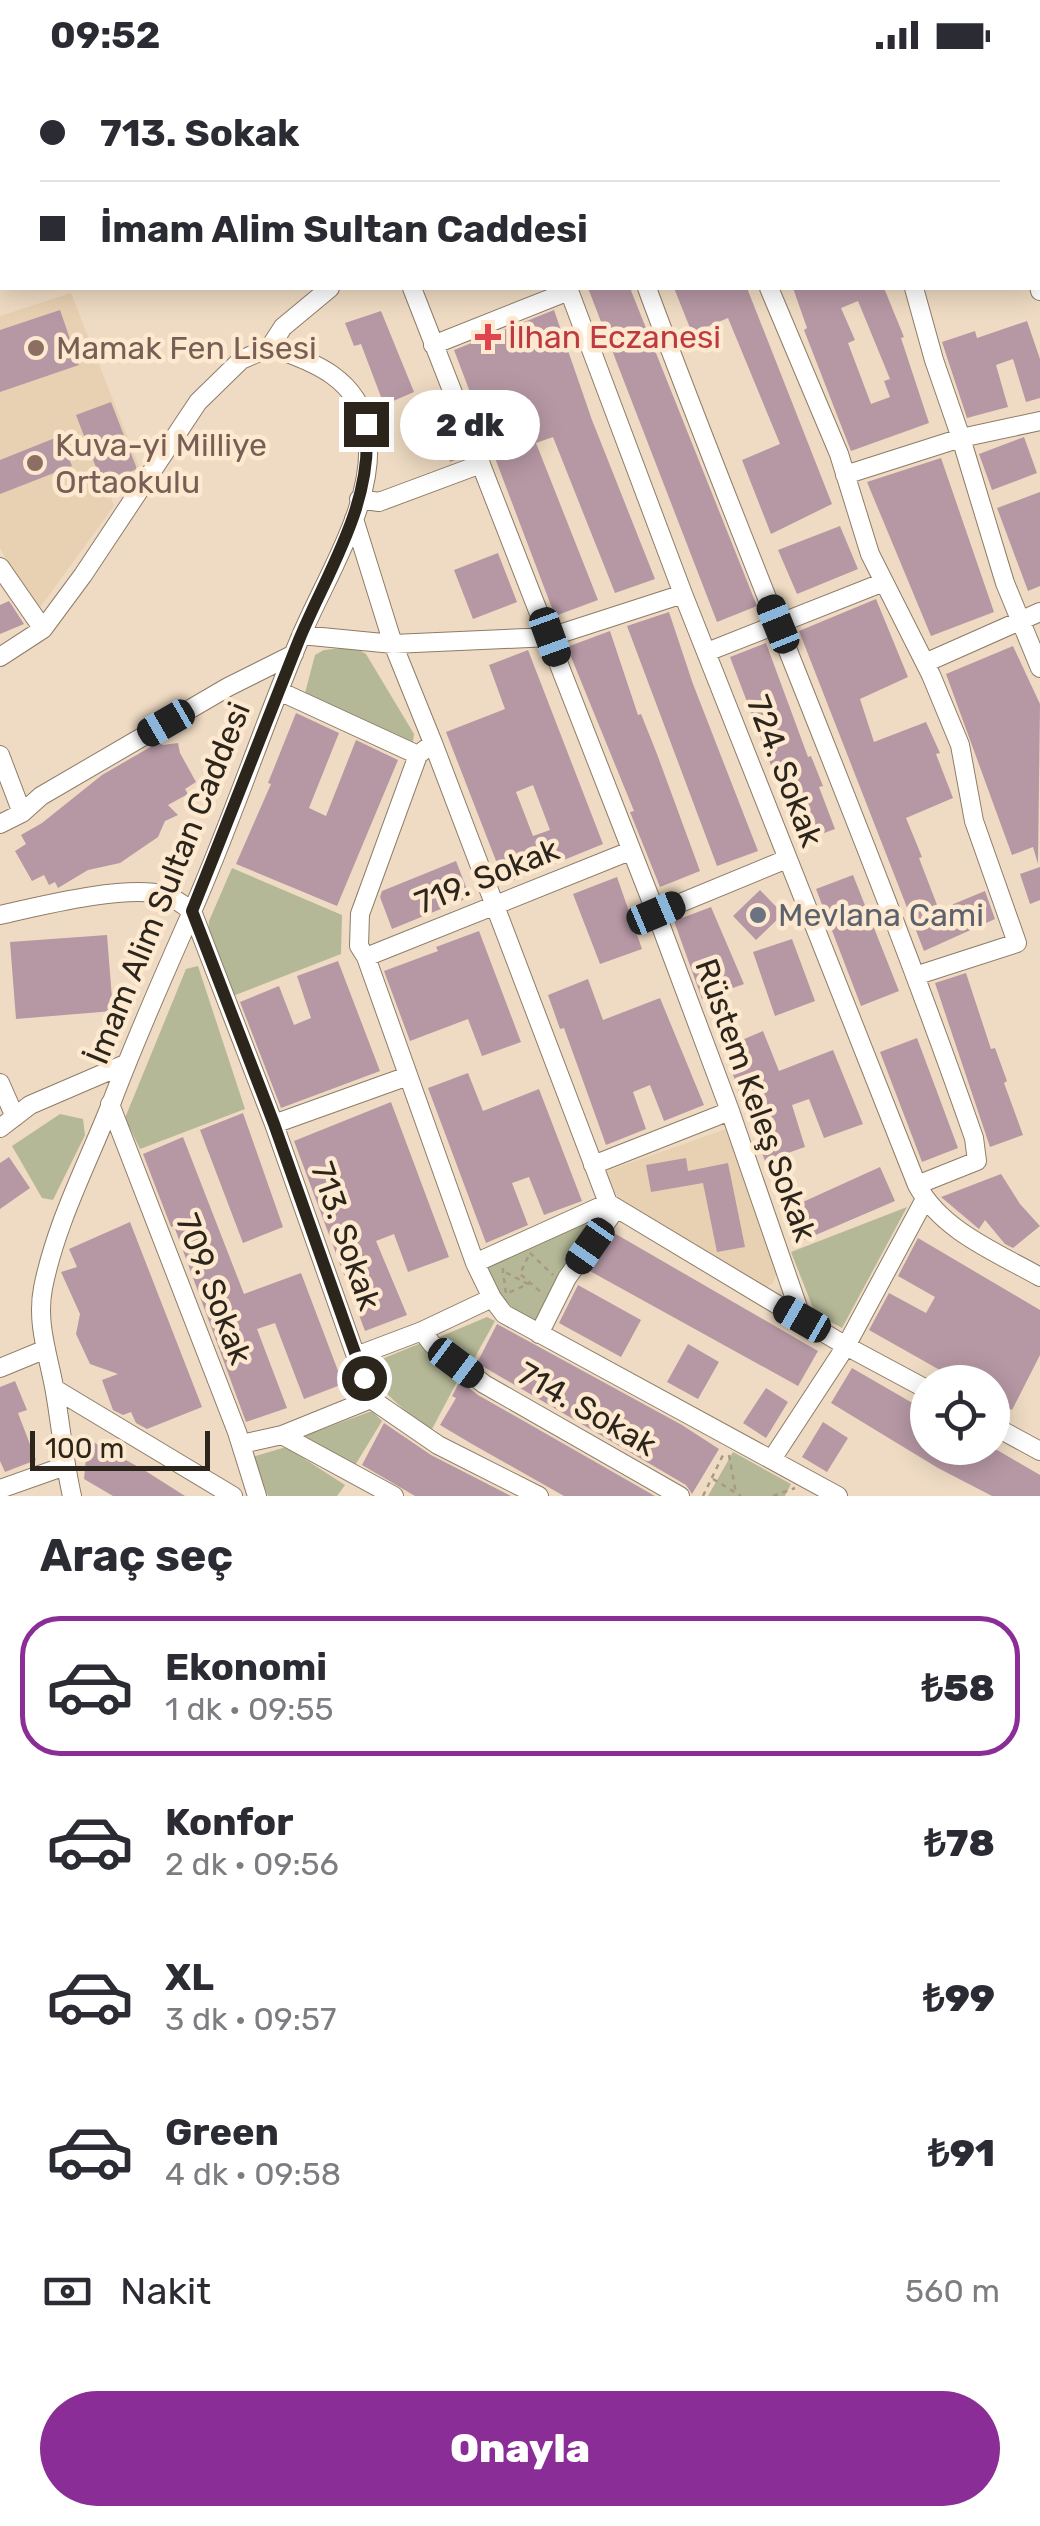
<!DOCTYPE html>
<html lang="tr">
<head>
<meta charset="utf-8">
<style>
	body { margin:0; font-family:Rubik,sans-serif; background:#f2f2f3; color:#2b2b33; height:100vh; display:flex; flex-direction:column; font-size:38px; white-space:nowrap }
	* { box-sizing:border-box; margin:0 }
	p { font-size:32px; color:#7c7c81 }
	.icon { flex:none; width:55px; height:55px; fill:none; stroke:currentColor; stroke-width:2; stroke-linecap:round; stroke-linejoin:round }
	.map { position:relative; height:1426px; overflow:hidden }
	.side { display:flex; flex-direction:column; background:#fff; flex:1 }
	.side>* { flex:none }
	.guide { position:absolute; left:0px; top:0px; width:1040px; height:220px; box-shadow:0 5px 25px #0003; display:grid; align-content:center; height:220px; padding:0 40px; background:#fff }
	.controls { position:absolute; left:910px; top:1295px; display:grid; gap:20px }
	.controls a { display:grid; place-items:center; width:100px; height:100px; border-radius:50%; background:#fff; box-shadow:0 5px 25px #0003; font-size:50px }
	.scale { position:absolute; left:30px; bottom:25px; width:180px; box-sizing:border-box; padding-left:10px; border:5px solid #2c251c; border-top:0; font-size:28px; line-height:35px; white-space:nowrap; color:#2c251c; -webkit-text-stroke:8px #fde8d0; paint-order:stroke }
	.end { position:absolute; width:45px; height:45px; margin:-22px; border:12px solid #2c251c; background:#fff; box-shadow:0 0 0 5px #fff }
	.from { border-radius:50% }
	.bubble { position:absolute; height:70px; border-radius:35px; background:#fff; box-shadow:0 5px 25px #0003; font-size:32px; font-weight:800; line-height:70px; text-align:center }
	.car { position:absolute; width:30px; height:60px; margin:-30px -15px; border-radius:12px; box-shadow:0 0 8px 2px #0007; background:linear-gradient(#222 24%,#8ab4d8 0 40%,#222 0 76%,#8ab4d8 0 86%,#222 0) }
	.guide b { display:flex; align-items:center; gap:35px; height:95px; font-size:38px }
	.guide b+b { border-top:2px solid #e1e1e2 }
	.guide i { width:25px; height:25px; background:#2b2b33 }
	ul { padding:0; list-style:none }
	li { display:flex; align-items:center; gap:30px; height:140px; margin:0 20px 15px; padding:0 20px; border:5px solid transparent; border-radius:40px }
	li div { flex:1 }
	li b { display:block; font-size:38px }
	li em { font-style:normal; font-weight:800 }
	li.selected { border-color:#8a2d97 }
	li>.icon { width:90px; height:90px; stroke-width:1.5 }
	h2 { padding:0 40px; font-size:45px; line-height:120px }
	.pay { display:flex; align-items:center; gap:25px; height:110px; padding:0 40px; font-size:38px }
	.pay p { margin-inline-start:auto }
	.action { display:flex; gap:20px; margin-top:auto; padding:20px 40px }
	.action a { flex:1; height:115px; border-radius:60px; background:#8a2d97; color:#fff; font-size:40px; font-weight:800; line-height:115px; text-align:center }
	.status { display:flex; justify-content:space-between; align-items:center; height:70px; padding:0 50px; background:#fff; direction:ltr }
	.status svg { height:28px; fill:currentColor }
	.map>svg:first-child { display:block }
	.built { fill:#e8d0b2 }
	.green { fill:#b5b896 }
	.building { fill:#b698a4; fill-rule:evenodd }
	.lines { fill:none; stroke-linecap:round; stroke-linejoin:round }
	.minor-casing { stroke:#8e7c66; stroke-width:20 }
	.path { stroke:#a89886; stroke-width:2.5; stroke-dasharray:5 5; stroke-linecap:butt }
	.minor { stroke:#fff; stroke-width:18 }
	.route { stroke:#2c251c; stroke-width:12 }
	.health-dot { fill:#e0444e; stroke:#fde8d0; stroke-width:4 }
	.education-dot { fill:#8d6e63; stroke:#fde8d0; stroke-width:4 }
	.worship-dot { fill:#6b7280; stroke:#fde8d0; stroke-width:4 }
	.labels { text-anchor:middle; stroke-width:9; stroke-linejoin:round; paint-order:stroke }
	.health-label { font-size:32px; fill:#be3a42; stroke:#fde8d0; text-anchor:start }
	.education-label { font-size:32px; fill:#785e54; stroke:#fde8d0; text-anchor:start }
	.street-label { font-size:32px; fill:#2c251c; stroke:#fde8d0 }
	.worship-label { font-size:32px; fill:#5b616d; stroke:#fde8d0; text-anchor:start }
</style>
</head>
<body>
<div class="status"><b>09:52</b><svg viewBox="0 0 49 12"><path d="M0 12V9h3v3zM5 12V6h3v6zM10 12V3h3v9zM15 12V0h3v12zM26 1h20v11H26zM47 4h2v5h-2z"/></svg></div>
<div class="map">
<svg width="1040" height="1426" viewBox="0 0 1040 1426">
	<rect width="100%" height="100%" fill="#efdbc3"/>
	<path class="built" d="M71 223 141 401 107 415 114 436 36 543 0 478V246Z
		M726 1059 777 1202 773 1213 767 1217 698 1180 696 1173 687 1169 683 1172 625 1136 608 1116 604 1102Z"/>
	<path class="green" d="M354 577 366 584 414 664 413 672 305 623 315 585 324 580Z
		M232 798 342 845 341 884 233 926 208 863 209 851Z
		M198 896 245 1039 140 1079 125 1048 186 899Z
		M60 1044 83 1049 85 1065 53 1130 42 1128 12 1076Z
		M907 1137 842 1258 815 1243 791 1182Z
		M598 1145 604 1150 535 1254C509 1238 498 1225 485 1197Z
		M487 1247 495 1251 470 1296 437 1268Z
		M421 1273 459 1308 431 1361C414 1346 368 1316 372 1293Z
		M372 1341 382 1351 354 1397 301 1367Z
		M286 1377 345 1415 337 1426H268L252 1387Z
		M733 1382 791 1414 785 1426H708Z"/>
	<path class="building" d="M588 218H630L757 536 717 552Z
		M674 218H747L832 434 771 464 742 390 780 374 728 248 692 263Z
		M793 218H884L904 267 901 268 929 353 851 381 804 260 807 258ZM858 231 890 309 884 311 890 327 871 334 848 273 855 270 841 238Z
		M60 240 79 295 0 322V260Z
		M554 240 592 350 655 509 615 523 553 367 536 373 598 530 555 546 454 280Z
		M381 241 414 322 384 335 361 274 354 276 345 253Z
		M1027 251 1040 289V328L1026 332 1013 289 996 295 1008 337 967 348 942 272 975 261 977 268Z
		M111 332 137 399 102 413 76 345Z
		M443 351 458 389 450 392 435 354Z
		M60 366 72 396 0 424V390Z
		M1024 367 1037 403 992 420 979 384Z
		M941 388 994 542 931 566 867 412Z
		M1040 422V516L1028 521 997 438Z
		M840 456 858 499 797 524 778 480Z
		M498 483 517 532 473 549 454 500Z
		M876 529 908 607 860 629 874 672 926 652 940 683 936 684 953 728 906 748 922 787 919 788 939 840 985 821 995 849 924 881 799 561Z
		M9 531 24 554 0 564V535Z
		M669 542 693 614 758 781 717 796 627 556Z
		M610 561 638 645 641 644 657 684 700 801 660 817 630 742 634 741 567 577Z
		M766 573 808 687 811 686 823 716 819 717 835 759 800 772 730 587Z
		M1013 576 1040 634 1038 794 1033 777 1012 785 946 604Z
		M528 580 603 774 505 814 446 662 505 639 489 595ZM533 715 550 760 533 766 516 722Z
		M296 643 339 663 309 738 326 746 356 670 398 690 337 836 236 794 271 714 268 713Z
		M159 672 163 675 178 673 180 683 196 712 185 719 188 724 168 735 178 745 165 751 158 767 120 793 88 800 58 818 55 812 49 815 44 805 32 811 15 781 26 774 21 765 42 753 102 705Z
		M456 791 470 827 392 859 380 827 382 821Z
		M1040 797V830L1030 834 1020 804Z
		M853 805 899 921 861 936 816 819Z
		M617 807 642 879 600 894 573 824Z
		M760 820 783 844 756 870 733 846Z
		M711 837 744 914 702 929 674 851Z
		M479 861 521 972 482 986 468 949 410 971 384 901 438 881 436 877Z
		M107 865 113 941 16 949 10 872Z
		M792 869 815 931 775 946 753 882Z
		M338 891 380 1001 281 1038 240 932 279 916 294 955 311 948 297 906Z
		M966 903 991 979 995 978 1007 1011 1004 1013 1023 1065 990 1077 935 913Z
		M588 909 603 950 660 928 704 1035 664 1051 650 1015 633 1022 646 1059 606 1075 564 958 560 959 548 925Z
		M763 961 779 1001 833 980 863 1054 824 1068 809 1029 792 1035 805 1077 765 1091 723 978Z
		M917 968 958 1078 922 1092 880 982Z
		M468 1003 483 1041 539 1019 582 1131 544 1145 529 1107 512 1113 528 1155 486 1173 428 1018Z
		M391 1032 449 1187 408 1202 394 1164 376 1171 407 1245 365 1261 294 1071Z
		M243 1043 283 1157 243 1173 200 1060Z
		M183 1067 244 1224 301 1203 343 1314 304 1329 275 1253 257 1259 287 1338 246 1352 174 1156 171 1157 143 1084Z
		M9 1087 30 1118 0 1139V1093Z
		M686 1088 688 1101 728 1093 745 1177 717 1182 703 1113 651 1122 646 1095Z
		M880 1097 895 1131 797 1173 783 1141Z
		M1001 1104 1020 1134 1040 1156 1013 1178 1005 1174 985 1150 979 1159 941 1127Z
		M130 1152 202 1337 147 1359 136 1353 131 1342 123 1345 113 1340 102 1310 118 1304 90 1294 76 1264 80 1244 61 1202 77 1197 69 1179Z
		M614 1163 818 1281 798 1316 588 1200Z
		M918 1168 1040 1240V1285L1012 1340 992 1329V1312H961L869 1260 889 1223 926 1243 935 1227 898 1206Z
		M578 1215 641 1250 621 1287 559 1253Z
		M497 1254 682 1355 719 1379 692 1424 686 1415 477 1293Z
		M688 1274 719 1292 698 1329 667 1312Z
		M852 1298 928 1342V1378L997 1380 1040 1405V1426H992L938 1398 831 1333Z
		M15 1311 27 1340 18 1343 36 1390 5 1402 0 1391V1317Z
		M460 1311 478 1325 655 1426H564L472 1374 440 1355 456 1328 452 1326Z
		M766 1318 788 1332 766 1368 743 1353Z
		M823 1352 848 1368 827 1402 802 1387Z
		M384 1353 431 1385 511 1426H415L362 1395Z
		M93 1372 144 1400 185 1426H113L84 1409 86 1388Z"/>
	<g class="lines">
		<defs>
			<path id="minor" d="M128 0 129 2
				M213 0 214 2
				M380 0 381 2
				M541 0V2
				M553 0 558 2
				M742 0 745 2
				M861 0 862 2
				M17 2 22 0
				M503 2V0
				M0 12 2 18
				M1038 147 1040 149
				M0 184 2 180
				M1038 211 1040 221
				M412 218 656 843 730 1041 802 1249
				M568 218 683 524 917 1115C942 1161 996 1182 1040 1207
				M647 218C752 502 874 781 974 1068L977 1091 917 1115
				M769 218 839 384 870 484 931 605 960 675 974 751 1017 873 918 905
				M914 218 934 290 961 368 1040 351
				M433 275 569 221
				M845 405 961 368 1005 513 1040 598
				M359 429 379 432 481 394
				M354 449 393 574 433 673 418 685 360 844 359 876 366 887 475 1193 492 1228 504 1244 838 1426
				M0 497 43 559
				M301 565 393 574 550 567 683 524
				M707 582 884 512
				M0 587 43 559 83 505 198 332 241 290 270 277 283 257 330 218
				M925 593 1040 542
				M279 621 418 685
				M433 673 608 1133 846 1276 928 1320
				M0 685 22 743
				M0 754 22 743 41 726 228 617 294 584
				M656 843 787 789
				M0 845C40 836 127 814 165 825 174 827 184 836 192 841L274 1054 371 1329 438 1375 539 1426
				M366 887 630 781
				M0 1013 15 1047
				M110 1034 237 1362 257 1426
				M274 1054 408 1006
				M0 1058 30 1035 123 995
				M593 1095 730 1041
				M475 1193 608 1133
				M422 1261 432 1274 484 1314 680 1426
				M539 1264 567 1208 615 1140
				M356 1286 422 1261 492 1228
				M0 1298 46 1279
				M55 1319 233 1426
				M992 1355 1040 1381
				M282 1365 394 1426
				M242 1374 282 1365 371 1329
				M772 1389 846 1276 925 1129
				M0 1419 65 1396
				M72 1426C64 1391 61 1357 55 1322 49 1287 36 1254 43 1218 56 1153 87 1095 111 1034 135 970 162 909 190 846 231 754 262 658 301 566 328 502 377 431 367 360 359 309 313 291 270 277"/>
		</defs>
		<use href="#minor" class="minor-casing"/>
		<path class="path" d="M530 1183 553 1205
			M528 1187 520 1204 542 1223
			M503 1198V1201L506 1224 528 1214 503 1201
			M729 1385 736 1423
			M713 1409 741 1426
			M703 1426 724 1383
			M773 1426 795 1418"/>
		<use href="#minor" class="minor"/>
	</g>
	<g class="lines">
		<path class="route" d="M364 1308 274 1054 192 841C228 751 263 661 299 570 328 500 374 433 366 354"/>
	</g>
	<path class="health-dot" d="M483 252h10v10h10v10h-10v10h-10v-10h-10v-10h10z"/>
	<g class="education-dot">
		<circle cx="36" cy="278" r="10"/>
		<circle cx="35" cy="393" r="10"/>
	</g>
	<circle class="worship-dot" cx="758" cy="845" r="10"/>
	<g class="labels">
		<g class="health-label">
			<text x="508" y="278">İlhan Eczanesi</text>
		</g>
		<g class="education-label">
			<text x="56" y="289">Mamak Fen Lisesi</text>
			<text x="55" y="386">Kuva-yi Milliye<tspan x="55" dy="37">Ortaokulu</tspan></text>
		</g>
		<g class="street-label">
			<text transform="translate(785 701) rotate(69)" y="11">724. Sokak</text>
			<text transform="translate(487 806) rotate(-22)" y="11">719. Sokak</text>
			<text transform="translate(168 813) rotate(-68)" y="11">İmam Alim Sultan Caddesi</text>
			<text transform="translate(756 1030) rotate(70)" y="11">Rüstem Keleş Sokak</text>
			<text transform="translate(346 1166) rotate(71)" y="11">713. Sokak</text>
			<text transform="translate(214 1219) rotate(69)" y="11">709. Sokak</text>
			<text transform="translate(587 1339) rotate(30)" y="11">714. Sokak</text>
		</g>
		<g class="worship-label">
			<text x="778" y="856">Mevlana Cami</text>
		</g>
	</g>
</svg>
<div class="controls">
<a><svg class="icon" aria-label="locate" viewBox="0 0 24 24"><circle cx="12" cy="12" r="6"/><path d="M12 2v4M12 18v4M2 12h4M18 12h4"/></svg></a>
</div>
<div class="scale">100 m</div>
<i class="end from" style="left:364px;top:1308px"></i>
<i class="end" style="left:366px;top:354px"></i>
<div class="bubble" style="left:400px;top:320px;width:140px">2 dk</div>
<i class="car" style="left:778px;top:554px;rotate:338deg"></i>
<i class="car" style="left:550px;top:567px;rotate:160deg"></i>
<i class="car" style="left:166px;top:653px;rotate:240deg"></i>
<i class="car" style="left:656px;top:843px;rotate:67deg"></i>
<i class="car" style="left:590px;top:1176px;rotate:215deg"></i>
<i class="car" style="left:802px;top:1249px;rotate:300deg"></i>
<i class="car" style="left:456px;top:1293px;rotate:127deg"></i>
<div class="guide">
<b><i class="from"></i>713. Sokak</b>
<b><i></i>İmam Alim Sultan Caddesi</b>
</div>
</div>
<section class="side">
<h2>Araç seç</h2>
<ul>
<li class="selected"><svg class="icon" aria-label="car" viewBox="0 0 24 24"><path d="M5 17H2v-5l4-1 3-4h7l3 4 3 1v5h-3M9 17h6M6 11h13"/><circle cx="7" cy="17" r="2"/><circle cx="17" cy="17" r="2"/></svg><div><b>Ekonomi</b><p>1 dk · 09:55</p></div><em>₺58</em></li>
<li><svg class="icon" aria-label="car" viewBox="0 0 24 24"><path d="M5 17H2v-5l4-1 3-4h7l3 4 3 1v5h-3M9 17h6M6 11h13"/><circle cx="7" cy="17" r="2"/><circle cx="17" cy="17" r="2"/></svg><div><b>Konfor</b><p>2 dk · 09:56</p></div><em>₺78</em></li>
<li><svg class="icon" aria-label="car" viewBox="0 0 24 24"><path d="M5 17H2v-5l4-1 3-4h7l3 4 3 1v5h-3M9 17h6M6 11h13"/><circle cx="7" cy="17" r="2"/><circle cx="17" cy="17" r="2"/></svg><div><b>XL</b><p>3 dk · 09:57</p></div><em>₺99</em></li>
<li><svg class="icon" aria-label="car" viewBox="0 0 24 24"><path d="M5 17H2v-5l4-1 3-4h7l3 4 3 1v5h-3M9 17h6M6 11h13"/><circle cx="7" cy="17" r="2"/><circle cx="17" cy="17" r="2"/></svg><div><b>Green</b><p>4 dk · 09:58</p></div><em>₺91</em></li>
</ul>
<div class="pay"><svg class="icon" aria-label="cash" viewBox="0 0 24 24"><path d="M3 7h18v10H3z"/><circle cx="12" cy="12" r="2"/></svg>Nakit<p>560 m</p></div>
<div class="action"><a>Onayla</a></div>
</section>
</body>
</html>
